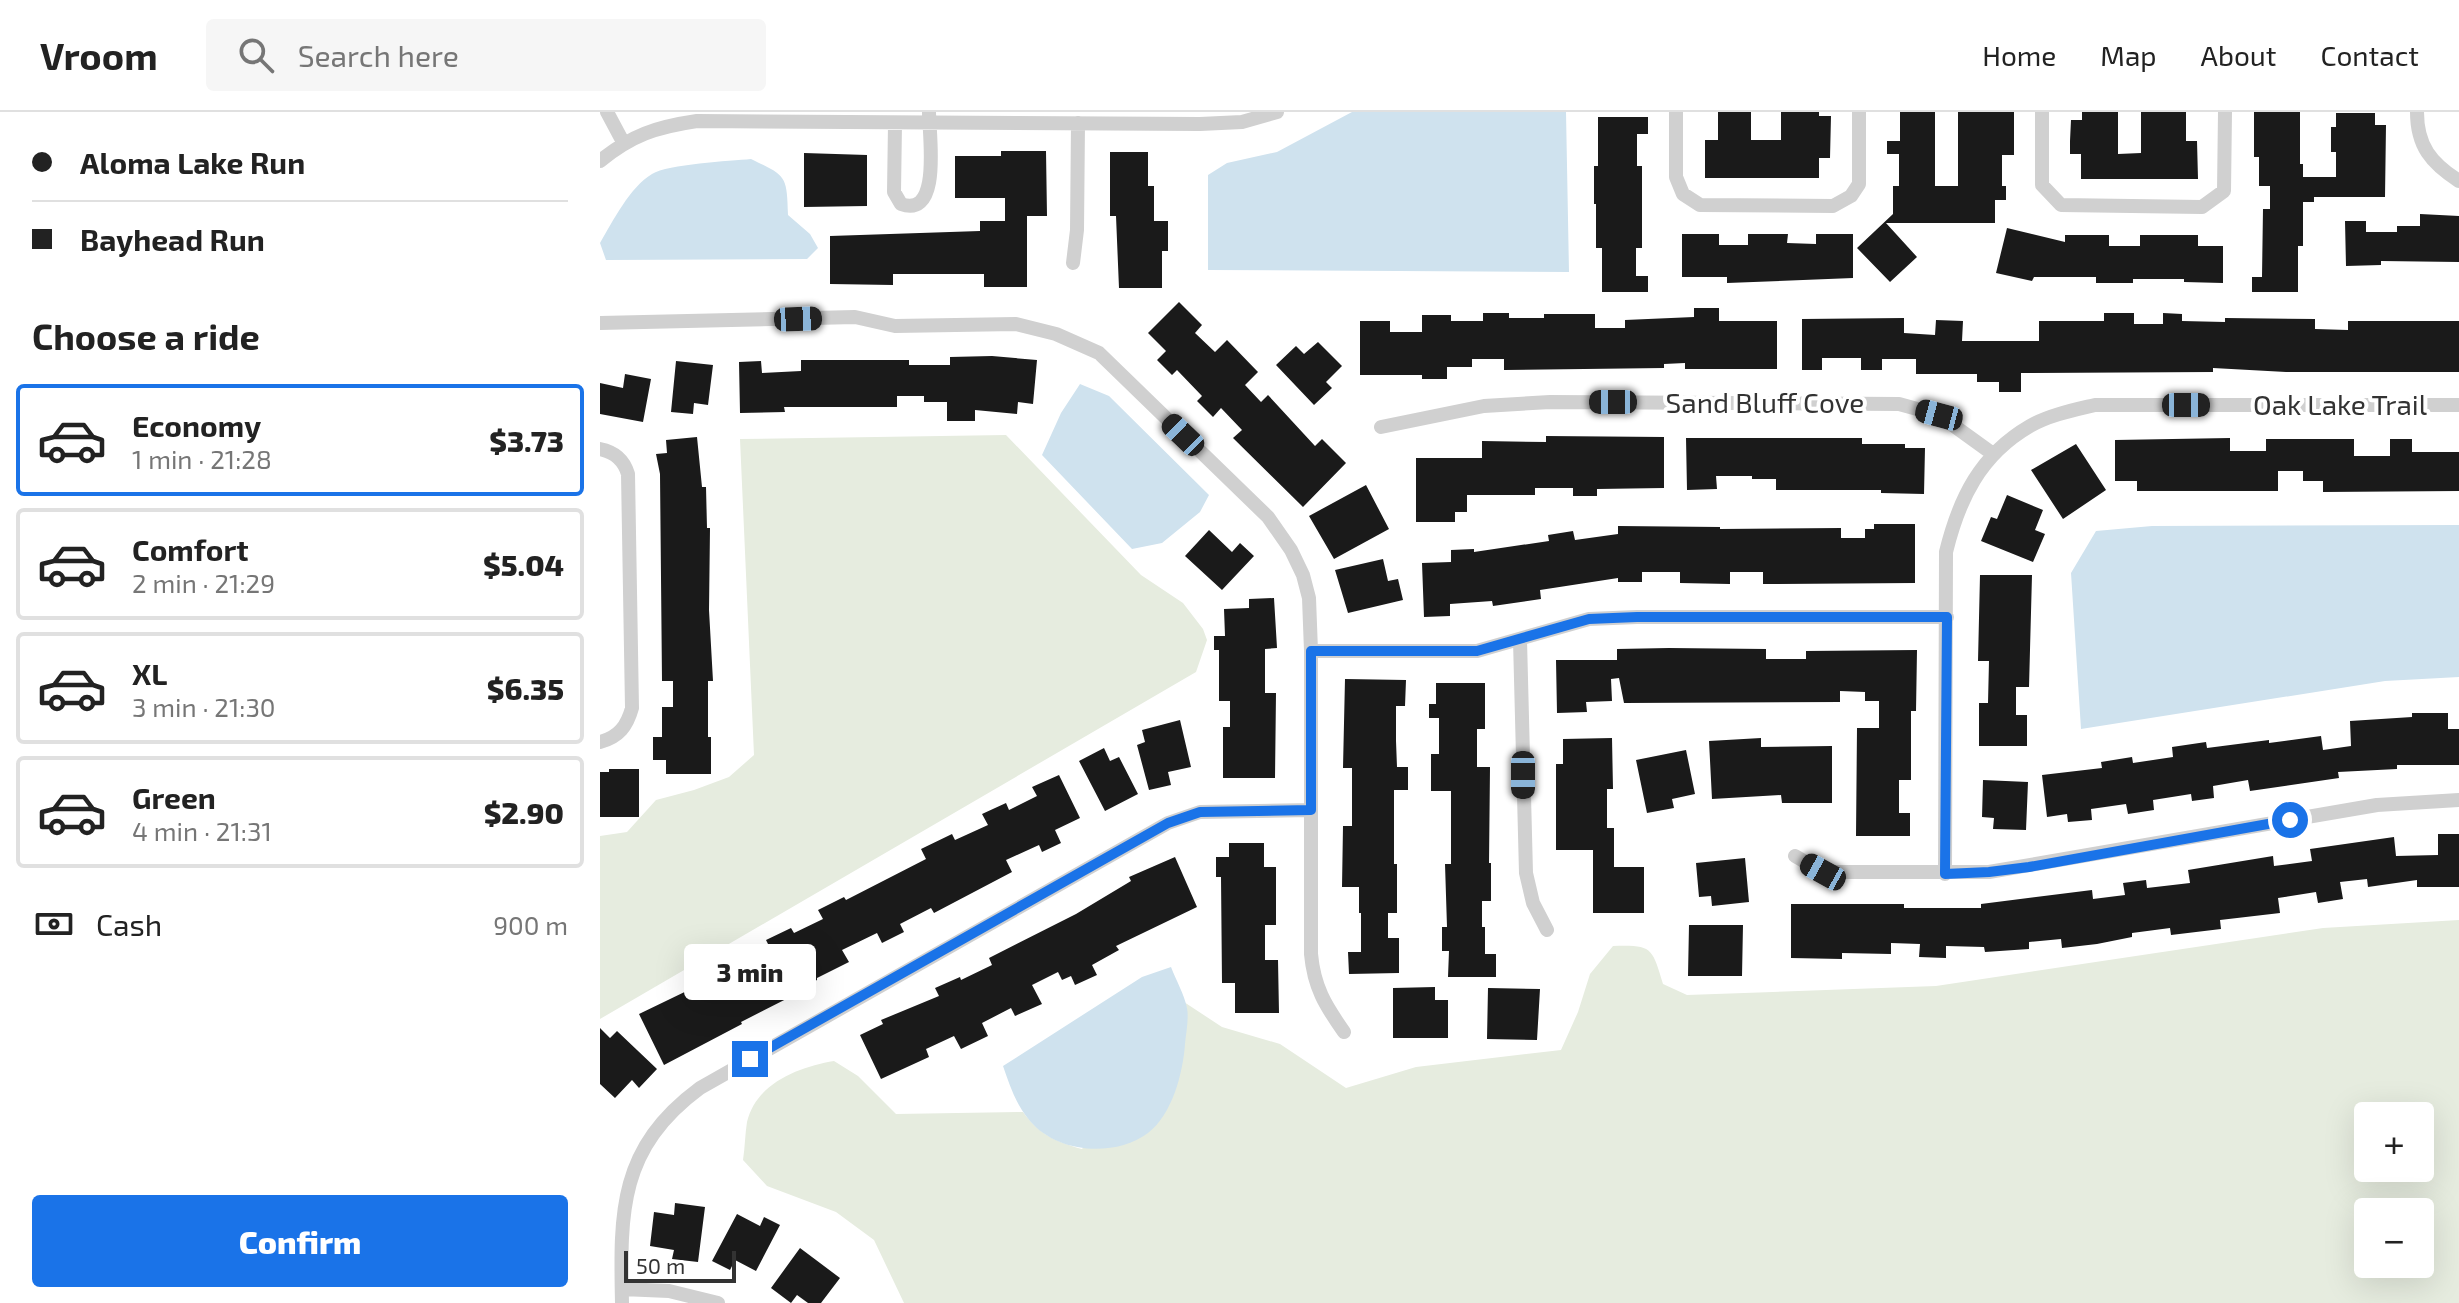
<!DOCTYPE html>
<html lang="en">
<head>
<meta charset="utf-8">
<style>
	body { margin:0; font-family:"Exo 2",sans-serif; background:#f6f6f6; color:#222; height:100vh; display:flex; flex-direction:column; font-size:30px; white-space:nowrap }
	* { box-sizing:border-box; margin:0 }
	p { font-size:26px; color:#767676 }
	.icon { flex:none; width:44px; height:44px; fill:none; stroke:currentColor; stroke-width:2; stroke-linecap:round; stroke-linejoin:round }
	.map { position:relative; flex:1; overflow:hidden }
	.sheet { display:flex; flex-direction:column; background:#fff; width:600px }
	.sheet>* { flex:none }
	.guide { display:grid; align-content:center; height:176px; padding:0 32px; background:#fff }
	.controls { position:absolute; left:1754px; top:990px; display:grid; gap:16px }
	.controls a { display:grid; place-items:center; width:80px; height:80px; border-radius:8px; background:#fff; box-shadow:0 8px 32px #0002; font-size:40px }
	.scale { position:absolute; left:24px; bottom:20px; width:112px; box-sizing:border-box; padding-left:8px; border:4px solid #333; border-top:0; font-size:22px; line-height:28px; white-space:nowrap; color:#333; -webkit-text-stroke:6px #fff; paint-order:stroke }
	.end { position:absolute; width:36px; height:36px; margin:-18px; border:10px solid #1a73e8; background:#fff; box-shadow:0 0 0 4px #fff }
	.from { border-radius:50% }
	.bubble { position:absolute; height:56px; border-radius:8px; background:#fff; box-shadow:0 8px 32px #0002; font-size:26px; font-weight:800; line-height:56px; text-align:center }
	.car { position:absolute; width:24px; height:48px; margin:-24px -12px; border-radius:10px; box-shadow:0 0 6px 2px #0007; background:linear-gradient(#222 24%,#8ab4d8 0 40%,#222 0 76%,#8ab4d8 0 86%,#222 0) }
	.guide b { display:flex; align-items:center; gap:28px; height:76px; font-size:30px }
	.guide b+b { border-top:2px solid #e0e0e0 }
	.guide i { width:20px; height:20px; background:#222 }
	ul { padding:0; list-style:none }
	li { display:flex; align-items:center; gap:24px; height:112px; margin:0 16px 12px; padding:0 16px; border:4px solid #e0e0e0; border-radius:8px }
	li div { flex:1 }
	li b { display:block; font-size:30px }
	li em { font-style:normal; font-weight:800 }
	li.current { border-color:#1a73e8 }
	li>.icon { width:72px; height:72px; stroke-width:1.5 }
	h2 { padding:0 32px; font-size:36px; line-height:96px }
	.pay { display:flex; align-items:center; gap:20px; height:88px; padding:0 32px; font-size:30px }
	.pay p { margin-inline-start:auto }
	.cta { display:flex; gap:16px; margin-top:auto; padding:16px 32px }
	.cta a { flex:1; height:92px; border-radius:8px; background:#1a73e8; color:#fff; font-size:32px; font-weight:800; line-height:92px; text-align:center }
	header { display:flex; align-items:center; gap:48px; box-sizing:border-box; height:112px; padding:0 40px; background:#fff; border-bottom:2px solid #e0e0e0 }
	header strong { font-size:38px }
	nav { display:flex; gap:44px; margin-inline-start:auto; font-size:28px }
	.search { width:560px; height:72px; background:#f6f6f6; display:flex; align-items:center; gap:20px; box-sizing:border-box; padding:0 28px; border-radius:8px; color:#767676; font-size:30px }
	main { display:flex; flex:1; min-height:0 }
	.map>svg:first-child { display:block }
	.green { fill:#e6ecdf; fill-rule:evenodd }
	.water { fill:#cfe2ee }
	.building { fill:#1a1a1a }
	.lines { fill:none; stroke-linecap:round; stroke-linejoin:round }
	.street { stroke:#d0d0d0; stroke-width:14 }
	.route { stroke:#1a73e8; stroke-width:10 }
	.labels { text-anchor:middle; stroke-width:8; stroke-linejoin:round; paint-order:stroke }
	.street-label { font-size:28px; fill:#333; stroke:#fff }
</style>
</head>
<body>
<header>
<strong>Vroom</strong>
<div class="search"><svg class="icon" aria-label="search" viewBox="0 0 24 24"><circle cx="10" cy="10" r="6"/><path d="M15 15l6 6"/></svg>Search here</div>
<nav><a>Home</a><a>Map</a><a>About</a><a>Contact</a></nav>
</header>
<main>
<section class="sheet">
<div class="guide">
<b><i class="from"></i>Aloma Lake Run</b>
<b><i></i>Bayhead Run</b>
</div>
<h2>Choose a ride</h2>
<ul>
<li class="current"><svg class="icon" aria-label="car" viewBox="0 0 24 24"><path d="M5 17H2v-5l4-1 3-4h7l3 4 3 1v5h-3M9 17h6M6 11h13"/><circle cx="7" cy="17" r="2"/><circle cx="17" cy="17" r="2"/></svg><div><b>Economy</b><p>1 min · 21:28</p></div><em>$3.73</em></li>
<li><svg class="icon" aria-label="car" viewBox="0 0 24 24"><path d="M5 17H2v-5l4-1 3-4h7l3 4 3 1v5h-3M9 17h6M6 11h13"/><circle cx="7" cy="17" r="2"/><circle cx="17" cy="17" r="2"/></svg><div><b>Comfort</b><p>2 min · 21:29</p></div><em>$5.04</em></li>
<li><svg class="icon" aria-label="car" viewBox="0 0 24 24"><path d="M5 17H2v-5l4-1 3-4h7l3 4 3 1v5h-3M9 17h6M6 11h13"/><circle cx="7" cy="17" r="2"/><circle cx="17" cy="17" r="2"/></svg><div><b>XL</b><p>3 min · 21:30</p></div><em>$6.35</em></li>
<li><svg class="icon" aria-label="car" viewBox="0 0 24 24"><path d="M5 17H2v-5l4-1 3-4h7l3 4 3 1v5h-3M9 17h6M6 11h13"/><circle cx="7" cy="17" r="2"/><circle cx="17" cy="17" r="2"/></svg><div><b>Green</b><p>4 min · 21:31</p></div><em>$2.90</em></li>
</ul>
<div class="pay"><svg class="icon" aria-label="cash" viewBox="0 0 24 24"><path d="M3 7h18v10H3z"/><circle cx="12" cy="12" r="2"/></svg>Cash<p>900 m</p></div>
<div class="cta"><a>Confirm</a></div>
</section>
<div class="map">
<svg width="1859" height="1191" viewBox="0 0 1859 1191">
	<rect width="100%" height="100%" fill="#fff"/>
	<path class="green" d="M406 323 541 463 583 491 603 517 607 528 596 560 0 907V724L27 720 56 688 94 678 129 665 154 643 140 327Z
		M1859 808V1191H304L274 1128 236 1100 167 1074 143 1048C145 1035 145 1022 147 1010 156 971 199 955 234 949L258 964 296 1002 423 1000C439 1022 456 1030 482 1037L587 897 584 890 622 915 680 932 746 976 816 955 961 938 978 900 990 862 1013 834C1052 833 1052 835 1063 872L1087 883 1336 874 1723 816ZM1768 1004H1820V1056H1768ZM1768 1100H1820V1152H1768Z"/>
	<path class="water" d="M752 0H966L969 160 608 158V63L627 51 677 40Z
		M151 47C186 64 187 63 188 103L210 122 218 136 207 147 6 148 0 131C13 109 30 75 52 62 68 52 130 49 151 47Z
		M480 272 509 284 609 383 600 400 562 431 532 437 442 343 461 301Z
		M1859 413V565L1785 569 1481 617 1471 461 1496 419 1552 414Z
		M571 855C576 868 584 882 587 896 589 907 586 921 585 932 583 961 572 1003 548 1021 514 1046 457 1041 430 1009 416 993 410 974 403 954L542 865Z"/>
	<path class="building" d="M1118 0H1151V28H1181V0H1219V4H1231L1230 46H1219V66H1105V28H1118Z
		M1300 0H1335V74H1358V0H1414V43H1402V74H1406V88H1395V111H1286L1317 145 1290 170 1257 136 1293 102V74H1299V42H1287V29H1300Z
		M1482 0H1518V42L1541 41V0H1586V29H1597L1598 67H1481V42H1470V29L1471 8H1482Z
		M1654 0H1700V52H1703V65H1736V40H1731V15H1736V1H1775V13H1786L1785 85H1714V90H1703V134H1698V180H1652V165H1662L1663 97H1670V74H1659V45H1654Z
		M998 5H1048V22H1037V54H1042V136H1036V164H1048V180H1002V136H996V92H994V54H998Z
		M401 39H446L447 104H427V175H384V162H293V173L230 172V124L380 119V109H405V86H355V44H401Z
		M510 40H548V74H554V109H568V139H562V176H519L516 104H510Z
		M204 41 267 43V94L204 95Z
		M1820 102 1859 104V150L1781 149V153L1746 154 1745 109H1766V120H1797V114H1820Z
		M1407 116 1465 130V123H1509V134H1540V123H1598V134H1623V171L1584 170V167H1533V171H1496V165H1434L1432 169 1396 161Z
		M1082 122H1119V133H1148V122H1188L1187 131 1216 132V122H1253V166L1127 171V165H1082Z
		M579 190 602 213 595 221 615 240 627 228 658 260 645 273 661 290 668 283 715 334 722 327 746 351 703 395 633 326 642 318 621 296 613 305 597 289 602 284 577 258 572 263 557 248 566 239 548 221Z
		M1094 196H1119V209H1177V257H1085V251L1064 252V256L904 258V247H872V255H847V267H822V263H760V209H790V220H822V203H851V209H883V201H909V206H944V202H995V216H1025V208L1094 205Z
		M1504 201H1534V212H1563V201L1582 202V209L1625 210V206L1715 207V217L1748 218V209H1859V260H1686L1613 256V260L1421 261V280H1399V270H1377V262H1316V247H1282V258H1261V246H1222V258H1202V207L1304 206V221L1335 223 1336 208 1363 209 1362 229H1439V209H1504Z
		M718 230 742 254 726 270 732 276 714 293 676 253 696 234 704 242Z
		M392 244 437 248 433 292 418 290 417 302 375 298V309H347V290H324V284H297V295H184L185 300 140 301 139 250 161 249 162 261 201 259V248H309V253H350V245Z
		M76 249 113 253 108 293 94 291 93 302 71 300Z
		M25 262 51 267 43 310 0 302V271L23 276Z
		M946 324 1064 325V376L997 377V384H973V376H935V383H867V400H855V410H816V346H882V329L946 330Z
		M97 325 102 375H106L107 416H110L109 498 113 569H108V625H111V662H66V648H53V625H62V595H73V569H62L60 362 56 342 67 341 66 328Z
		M1086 326H1262V332H1305V336H1325L1324 382 1281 381V378H1176V367H1152V364H1116L1117 377 1087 378Z
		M1630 326V339H1666V327H1754V344H1790V327H1812V340H1859V379L1723 380V369H1703V359H1678V379H1537V369H1515V328Z
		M1476 332 1506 378 1463 407 1431 358Z
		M766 373 789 417 734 447 709 404Z
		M1407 383 1443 398 1435 418 1445 422 1433 450 1381 429 1391 405 1397 407Z
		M1274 412H1315V471L1163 472V460H1130V472L1080 471V460H1042V470H1018V466L940 478 941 487 893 494 892 489 850 492V504L824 505 822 451 851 450V438L874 437V440L949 429 948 423 973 419 975 428 1018 422V414L1120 415V417L1241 416V426H1265V417H1274Z
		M609 418 632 440 640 431 654 444 622 478 585 444Z
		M783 447 788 469 798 467 803 488 748 501 735 458Z
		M1380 463H1432L1429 575H1416V603H1427V634H1379V591H1388L1389 549H1378Z
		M674 486 677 536 665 537V581H676L675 666H623V615H630V589H619V538H614V524H625L624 497 649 496V487Z
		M1069 536 1166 537V547H1206V539L1317 538 1316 599H1311V668H1299V701H1310V724H1256L1257 616H1279V589H1265V580L1240 579V590L1024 591 1019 566 1011 567 1012 589 986 590 987 600 957 601 956 548H1017V537Z
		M745 567 806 568 805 594H796V629L797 655H808V678H794V752H797V801H788V826H799V861L749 862 748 840H761V801H759V775H742L743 714H752V656H743Z
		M836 571H885V617H877V655H890L889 751H891V789H882V815H885V842H896V865H848L849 839H842V815H847L845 752H851V679H831V642H839V606H829V592H836Z
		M1812 601H1848V617H1859V653H1797V657L1738 660 1739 666 1650 679 1648 668 1613 674 1614 686 1592 689 1591 682 1553 688 1554 698 1528 702 1526 692 1491 697 1492 708 1468 710 1467 702 1447 705 1442 663 1502 656 1501 650 1532 645 1533 651 1573 645 1572 635 1606 630 1607 636 1669 628V631L1721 624 1723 638 1751 634 1750 609 1812 605Z
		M580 608 591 655 568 660 571 673 549 678 537 633 545 630 542 618Z
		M1012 626 1013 677H1007V716H1014V755H1044V801H993V738H956V652H963V627Z
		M1161 626V635L1232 634V691H1182L1181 683 1112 687 1109 629Z
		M504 636 510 649 519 645 538 682 505 699 479 649Z
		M1086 638 1095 682 1072 687 1074 696 1047 701 1036 648Z
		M9 657H39V705H0V660H9Z
		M459 663 480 706 455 718 461 731 442 740 439 733 406 748 412 760 334 801 331 796 300 812 304 820 282 831 277 821 242 838 249 850 217 866V868L201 876 202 879 141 910 142 912 64 953 39 902 97 874 93 865 138 845 141 851 170 836 166 828 191 816 194 821 223 807 218 798 244 785 246 788 326 747 321 737 352 722 355 728 388 713 382 702 406 691 409 698 437 684 432 675Z
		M1383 668 1428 670 1426 718 1393 717 1394 706 1382 705Z
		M1838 722H1859V775H1817V768L1768 775 1767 767 1740 770 1743 787 1718 791 1716 780 1678 786 1680 801 1620 808 1621 817 1571 823 1570 816 1532 821V825L1497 832 1462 836 1461 827 1429 830V837L1385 840 1384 835 1346 834V846L1319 845 1320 832 1291 831V842L1242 841V847L1191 846V792H1304V796H1381V792L1492 778 1493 787 1525 783 1523 771 1546 768 1547 776 1590 771 1588 758 1673 744 1674 754 1712 749 1710 737 1794 725 1796 744 1838 743Z
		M629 731H664V755H676V813H665V848H678L679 901H635V871H622L621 765H616V745H629Z
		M575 745 597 795 516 834 519 838 492 853 497 863 475 873 471 864 462 868 458 860 432 873 442 892 415 904 411 896 382 911 388 924 361 937 354 924 326 937 329 945 281 967 260 923 283 912 281 908 339 884 335 876 360 865 361 868 392 853 389 846 476 802 531 769 529 765Z
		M1145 746 1149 790 1112 794 1111 784 1099 785 1096 751Z
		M1089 813H1143L1142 864H1088Z
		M835 875V888H848V926H793V876Z
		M888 876 940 877 937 928 887 927Z
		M0 916 10 926 17 919 57 957 39 976 32 968 15 986 0 972Z
		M75 1091 105 1095 98 1150 72 1147 74 1138 50 1134 54 1100 74 1103Z
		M137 1102 160 1114 164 1105 180 1113 156 1159 135 1148 130 1158 112 1149Z
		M200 1136 240 1166 221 1191H208L197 1183 191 1191 171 1176Z"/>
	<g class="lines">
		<path class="street" d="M7 0 23 30
			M1076 0V65L1083 82 1100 93 1233 94 1251 84 1259 72V0
			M1442 0V73L1461 93 1602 95 1624 79 1625 0
			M1817 0C1817 34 1831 51 1859 69
			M295 12 294 80 301 92C342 107 329 23 329 0
			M0 49C32 23 56 15 97 9L600 12 642 10 677 0
			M473 151 477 118 478 11
			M0 211 255 205 295 214 416 212 456 222 499 241 668 405 691 438 703 463 709 486 711 539V842C714 875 725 893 744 920
			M781 315 884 294 950 290 1299 292 1339 303 1393 342
			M0 337C15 340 24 348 28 362L32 596C27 614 19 625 0 630
			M920 528 926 761 933 791 947 818
			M711 539H877L989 507 1037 505H1347
			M1195 744 1223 760H1389L1777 693 1859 688
			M1345 762 1346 440C1359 387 1380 343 1430 314 1449 303 1474 298 1495 293H1859
			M22 1177 69 1179 118 1191
			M22 1191C20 1099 19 1036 100 976L568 711 600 700 711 698"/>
	</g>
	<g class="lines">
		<path class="route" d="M150 947 568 711 600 700 711 698V539H877L989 507 1037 505H1347L1345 762 1389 760 1429 755 1690 708"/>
	</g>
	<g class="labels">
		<g class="street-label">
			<text x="1165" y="301">Sand Bluff Cove</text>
			<text x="1740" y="303">Oak Lake Trail</text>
		</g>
	</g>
</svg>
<div class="controls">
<a>+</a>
<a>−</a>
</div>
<div class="scale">50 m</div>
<i class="end from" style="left:1690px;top:708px"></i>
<i class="end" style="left:150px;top:947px"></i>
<div class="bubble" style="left:84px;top:832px;width:132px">3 min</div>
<i class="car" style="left:198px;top:207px;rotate:88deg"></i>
<i class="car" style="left:1013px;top:290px;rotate:270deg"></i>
<i class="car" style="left:1586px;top:293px;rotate:90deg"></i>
<i class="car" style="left:1339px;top:303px;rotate:285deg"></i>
<i class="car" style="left:583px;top:323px;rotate:314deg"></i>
<i class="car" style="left:923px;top:663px;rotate:180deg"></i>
<i class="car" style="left:1223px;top:760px;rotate:299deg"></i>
</div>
</main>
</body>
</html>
